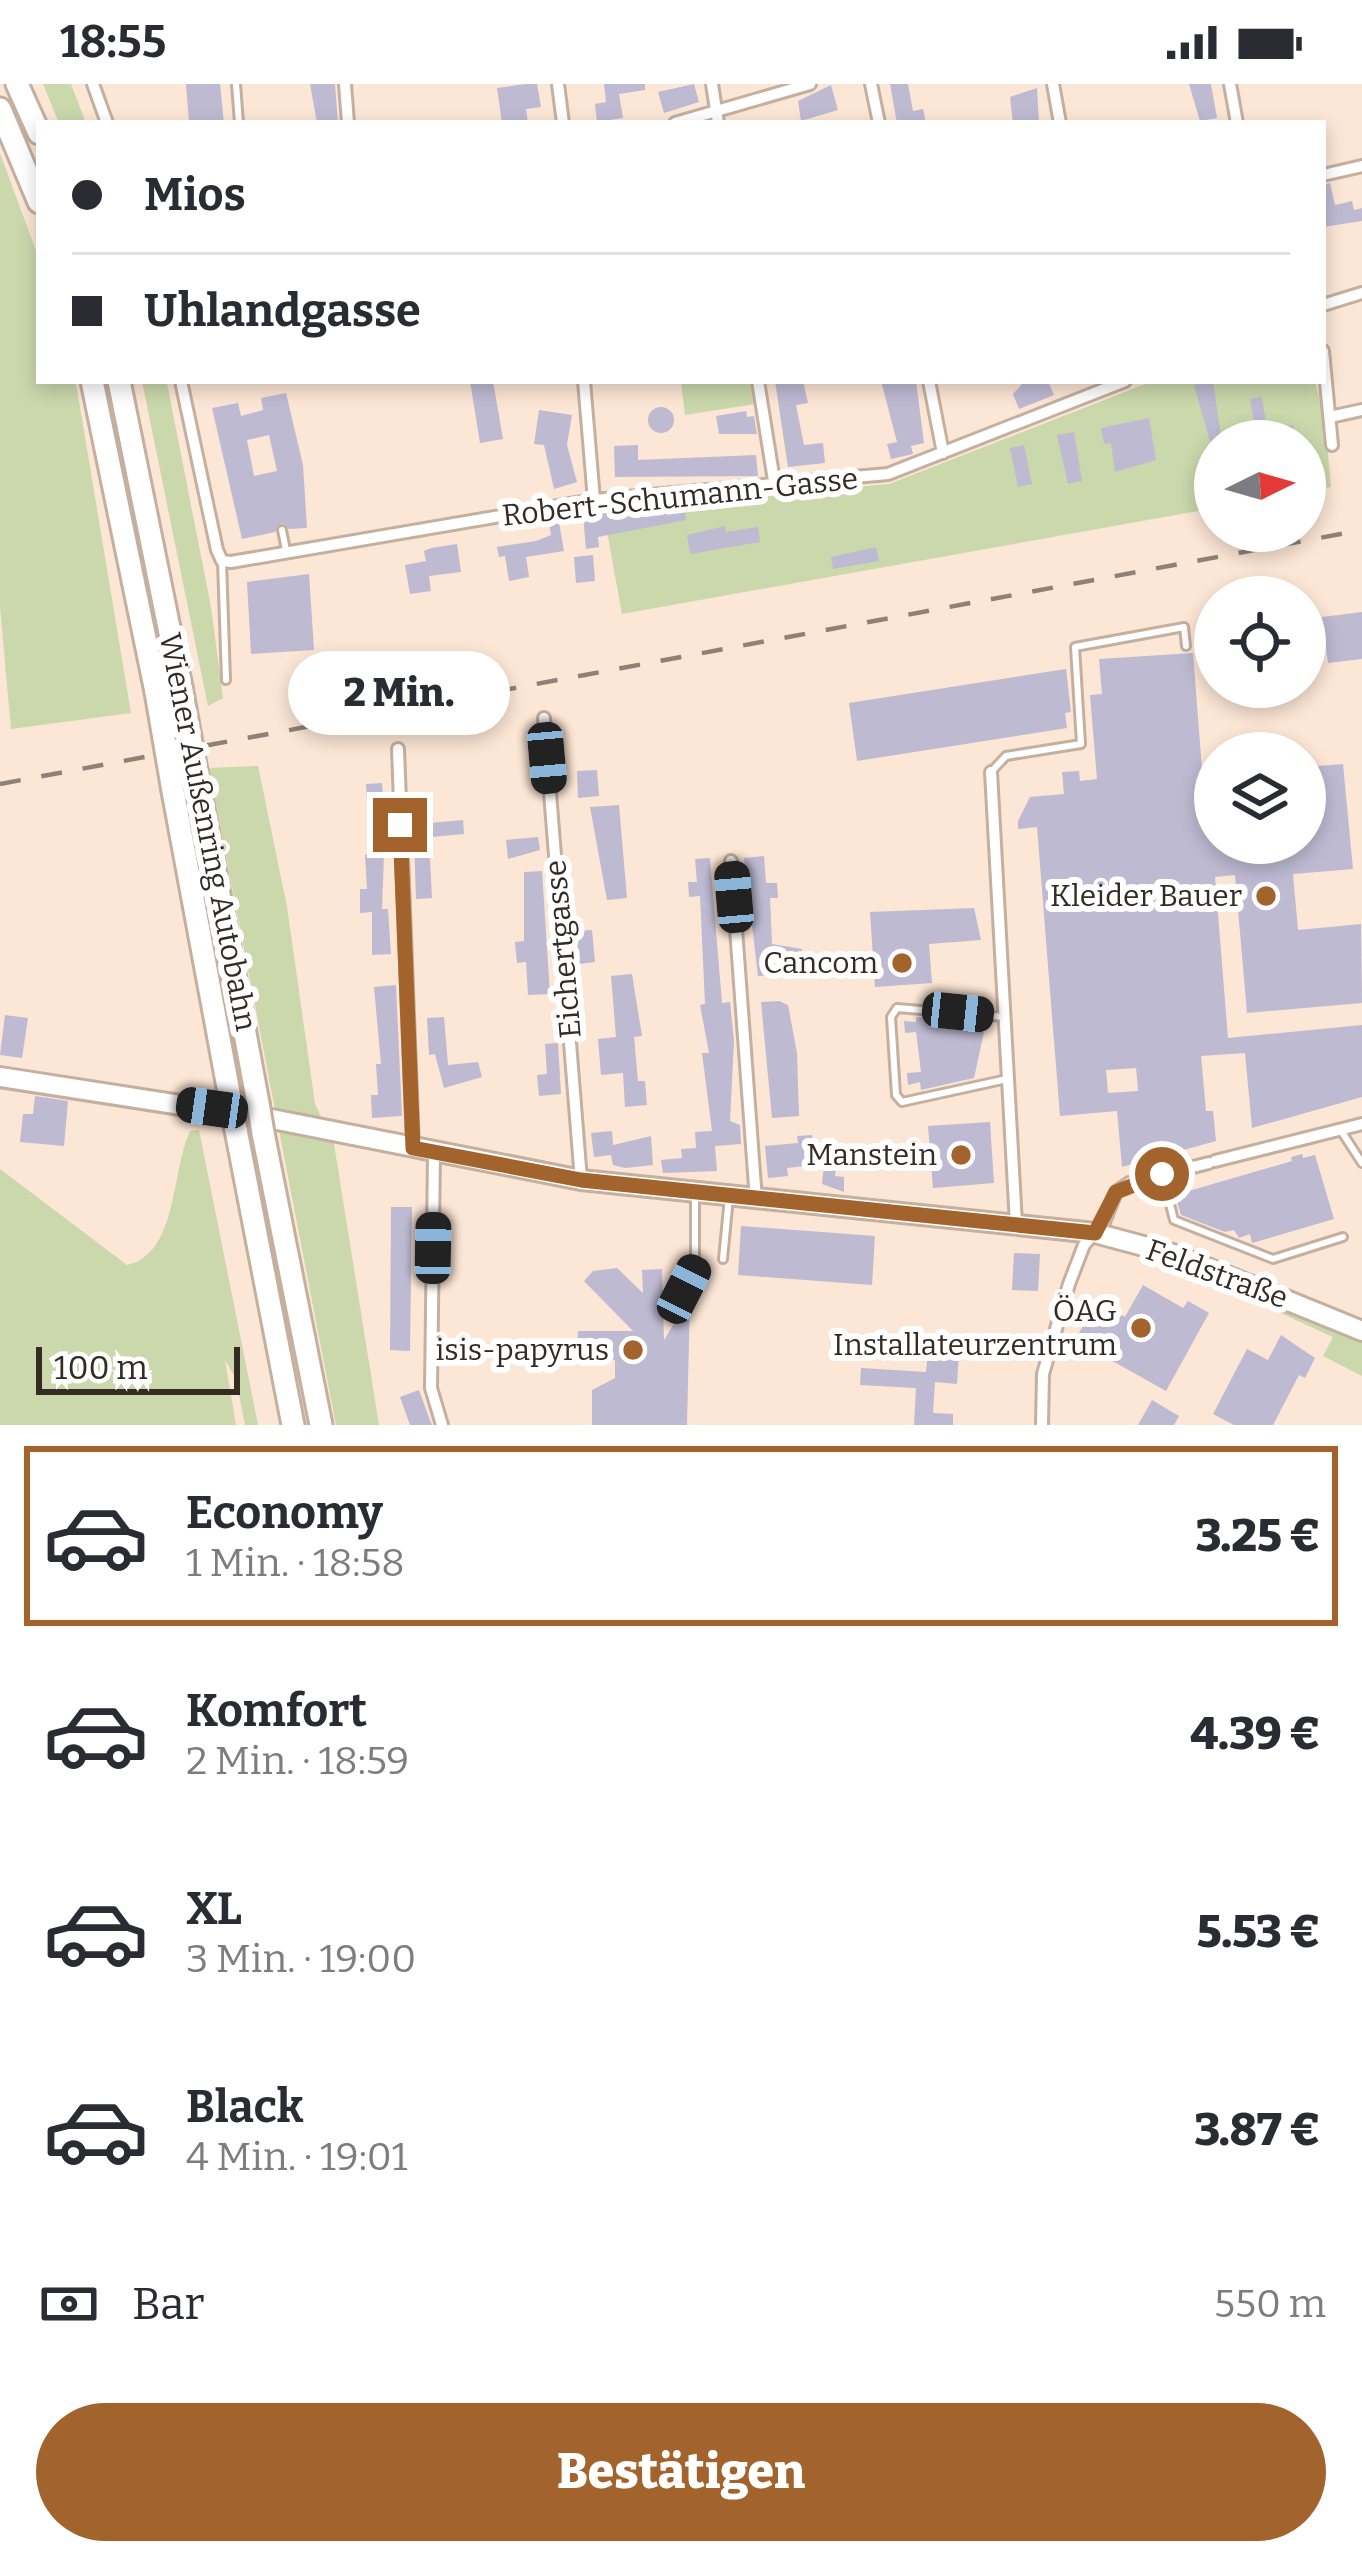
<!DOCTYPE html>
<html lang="de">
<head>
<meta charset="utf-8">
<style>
	body { margin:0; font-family:Bitter,serif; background:#f2f2f3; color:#2b2b33; height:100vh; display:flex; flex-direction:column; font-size:45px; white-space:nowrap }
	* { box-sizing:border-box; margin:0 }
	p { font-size:39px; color:#7c7c81 }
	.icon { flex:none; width:66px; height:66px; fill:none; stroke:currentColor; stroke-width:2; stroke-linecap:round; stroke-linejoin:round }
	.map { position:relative; height:1341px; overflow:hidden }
	.sheet { display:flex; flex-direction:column; background:#fff; flex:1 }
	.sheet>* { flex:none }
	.hud { position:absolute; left:36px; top:36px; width:1290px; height:264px; border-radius:0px; box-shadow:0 6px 18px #0003; display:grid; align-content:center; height:264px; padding:0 36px; background:#fff }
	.needle { width:78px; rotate:85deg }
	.fabs { position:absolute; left:1194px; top:336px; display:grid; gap:24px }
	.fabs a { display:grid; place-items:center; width:132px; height:132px; border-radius:50%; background:#fff; box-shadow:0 6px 18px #0003; font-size:60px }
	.scale { position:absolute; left:36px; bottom:30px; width:204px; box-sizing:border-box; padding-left:12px; border:6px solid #332b24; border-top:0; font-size:33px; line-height:42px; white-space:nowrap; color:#332b24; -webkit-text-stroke:9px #fff; paint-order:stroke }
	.end { position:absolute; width:54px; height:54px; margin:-27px; border:15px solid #a3632d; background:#fff; box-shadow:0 0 0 6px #fff }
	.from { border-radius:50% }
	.bubble { position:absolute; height:84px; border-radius:42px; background:#fff; box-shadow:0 6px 18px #0003; font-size:39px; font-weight:800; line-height:84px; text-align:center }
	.car { position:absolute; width:36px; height:72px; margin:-36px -18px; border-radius:15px; box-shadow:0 0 9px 3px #0007; background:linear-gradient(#222 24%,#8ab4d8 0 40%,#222 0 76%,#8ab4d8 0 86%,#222 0) }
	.hud b { display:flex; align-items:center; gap:42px; height:114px; font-size:45px }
	.hud b+b { border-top:3px solid #e1e1e2 }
	.hud i { width:30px; height:30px; background:#2b2b33 }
	ul { padding:21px 0 0; list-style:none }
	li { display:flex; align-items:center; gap:36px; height:180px; margin:0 24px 18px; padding:0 12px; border:6px solid transparent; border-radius:0px }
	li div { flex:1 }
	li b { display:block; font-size:45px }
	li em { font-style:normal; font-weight:800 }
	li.current { border-color:#a3632d }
	li>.icon { width:108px; height:108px; stroke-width:1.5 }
	.pay { display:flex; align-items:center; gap:30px; height:132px; padding:0 36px; font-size:45px }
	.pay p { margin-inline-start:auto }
	.button { display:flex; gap:24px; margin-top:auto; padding:24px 36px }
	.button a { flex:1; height:138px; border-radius:72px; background:#a3632d; color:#fff; font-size:48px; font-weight:800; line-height:138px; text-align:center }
	.status { display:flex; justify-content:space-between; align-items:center; height:84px; padding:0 60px; background:#fff; direction:ltr }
	.status svg { height:33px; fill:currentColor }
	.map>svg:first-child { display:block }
	.green { fill:#cad8ac }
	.building { fill:#bebad2; fill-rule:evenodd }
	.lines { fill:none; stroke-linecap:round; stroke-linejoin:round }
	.service-casing { stroke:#c5af9f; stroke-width:12 }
	.minor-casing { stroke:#c5af9f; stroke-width:16 }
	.primary-casing { stroke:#c5af9f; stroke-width:24 }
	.motorway-casing { stroke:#c5af9f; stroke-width:27 }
	.service { stroke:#fff; stroke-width:6 }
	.minor { stroke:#fff; stroke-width:10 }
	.primary { stroke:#fff; stroke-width:18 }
	.motorway { stroke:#fff; stroke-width:21 }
	.rail { stroke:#908176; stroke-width:4.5; stroke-dasharray:21 21; stroke-linecap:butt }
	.motorway-bridge-casing { stroke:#c5af9f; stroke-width:27; stroke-linecap:butt }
	.motorway-bridge { stroke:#fff; stroke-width:21 }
	.route { stroke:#a3632d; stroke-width:15 }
	.poi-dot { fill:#a3632d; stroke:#fff; stroke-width:4.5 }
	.labels { text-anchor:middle; stroke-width:12; stroke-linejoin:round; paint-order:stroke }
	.street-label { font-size:30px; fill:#332b24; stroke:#fff }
	.poi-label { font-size:30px; fill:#332b24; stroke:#fff; text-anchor:end }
</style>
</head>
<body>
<div class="status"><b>18:55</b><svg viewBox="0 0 49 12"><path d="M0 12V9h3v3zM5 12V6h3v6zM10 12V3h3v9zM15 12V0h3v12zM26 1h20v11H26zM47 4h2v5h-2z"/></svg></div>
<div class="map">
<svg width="1362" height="1341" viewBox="0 0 1362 1341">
	<rect width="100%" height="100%" fill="#fce6d5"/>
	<path class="green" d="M43 0H71L86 39H59Z
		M0 69 39 175V297H75L77 305 131 629 11 645 0 523Z
		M142 297 167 299 211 523 223 614 208 622Z
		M681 297H751L755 320 685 331Z
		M1153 297H1315L1325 335 1331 403 1305 408V357H1215V424L622 530 603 425 889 400Z
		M258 682 287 823 315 1020 334 1060 379 1341H336L209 684Z
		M199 1046 258 1341H245L236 1295 225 1276 236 1341H0V1085L127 1181C178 1170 171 1088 190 1047Z
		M1268 1218 1362 1257V1292L1323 1272 1333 1253 1263 1221Z"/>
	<path class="building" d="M186 0H220L224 39H189Z
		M310 0H335L338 39H317Z
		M525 0H537L541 23 526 25 528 39H502L497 4Z
		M604 0H645V6L619 10 623 34 597 38 595 20 606 18Z
		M694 0 699 18 664 29 658 8Z
		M890 0H908L913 27 923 25 926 39H897Z
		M1189 0H1211L1217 34 1200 37Z
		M831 1 838 26 801 37 798 17Z
		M1037 4 1039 39H1013L1010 13Z
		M1330 99 1335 121 1352 117 1354 126 1362 124V137L1323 143V101Z
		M470 297H493L503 355 480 359Z
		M775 297H803L808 319 796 321 804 361 823 359 825 379 788 383Z
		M881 297H916L924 359 911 362 913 370 891 375 887 360 897 358Z
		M1025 297H1048L1054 311 1019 325 1013 310Z
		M1213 297 1219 339 1222 357H1210L1194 301Z
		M286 309 303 381 307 444 289 445 282 439 275 448 242 455 212 324 238 319 241 332 263 326 261 314ZM269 351 277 387 254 392 247 356Z
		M1262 313 1267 346 1293 341 1296 355 1239 357V352L1256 348 1250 315Z
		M648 336a13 13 0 1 1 26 0a13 13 0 1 1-26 0Z
		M539 326 572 331 567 361 577 398 554 405 544 361 534 360Z
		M746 327 747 333 754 332 757 350H719L716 332Z
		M1149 334 1156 376 1115 388 1111 359 1104 360 1101 344Z
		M1074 348 1082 397 1068 400 1057 351Z
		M638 361V376L756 371 758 392 615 393 614 362Z
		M1024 361 1032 400 1018 403 1010 364Z
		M670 426 685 427 686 436 598 453 599 463 586 465 583 430Z
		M559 438 564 467 526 473 529 493 509 497 505 472 499 473 497 463 536 457 551 451 549 440Z
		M725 442 726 448 758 443 760 458 690 470 687 451Z
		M457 460 461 488 429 492 431 507 410 510 405 481 426 477 424 467 431 464Z
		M876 463 879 477 833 485 831 473Z
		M593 471 595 497 576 499 574 473Z
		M309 490 314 566 251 570 247 498Z
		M1362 528V575L1328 579 1322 533Z
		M1193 569 1207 750 1213 759H1305V683L1343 680 1353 785 1293 790 1298 846 1361 840 1362 919 1247 929 1235 791 1215 793 1228 954 1362 941V1013L1252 1044 1245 969 1201 972 1206 1027H1213L1216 1057 1122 1083 1117 1027 1060 1032 1037 743 1018 745V737L1030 713 1064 710 1062 688 1079 687 1080 697 1097 695 1090 611 1102 610 1099 575ZM1136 984 1138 1007 1108 1009 1106 986Z
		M1066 585 1071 628 1065 629 1067 644 857 677 849 619Z
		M597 686 599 712 578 714 577 687Z
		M382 699 385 746 369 747 366 700Z
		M619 721 627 814 607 816 590 723Z
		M463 736 464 750 431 753 430 739Z
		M538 753 540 766 508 775 506 756Z
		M414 756H429L432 814 416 815Z
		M384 770 382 825H388L391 870 372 871V828L360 829V805H367L365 771Z
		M764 772 766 799H777L778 814H770L772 860 802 865V875L772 877 773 891 758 892 744 774Z
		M710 774 722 919 730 918 734 957 730 1037 740 1041 741 1060 715 1062 717 1087 663 1089 661 1076 682 1074 681 1065 696 1064 695 1048 712 1047 702 969H709L700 921 705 920 700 812 689 813 688 798H697L695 775Z
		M542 787 550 910 528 911 526 878 517 879 515 858 524 857V788Z
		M974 824 981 856 929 860 932 899 875 903 870 828Z
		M592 846 595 878 579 880 576 847Z
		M632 890 642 952 634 953 638 997H645L647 1021 625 1023 623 989 601 991 598 955 616 953 611 892Z
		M396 901 402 1032 372 1034 371 1011H378L376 980H381L374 903Z
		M779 917 788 921 797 969 799 1032 772 1034 761 918Z
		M5 931 28 934 22 974 0 971Z
		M444 933 448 981 478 978 482 993 444 1004 435 970 429 971 427 934Z
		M916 933 967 937 968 948H984L974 994 921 1006 920 998 908 1001 907 989 921 988 916 948 905 949 904 937 916 938Z
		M558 959 561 1010 539 1012 537 991 547 990 545 960Z
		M35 1012 68 1017 64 1062 20 1058 23 1030H33Z
		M990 1038 994 1099 933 1104 928 1042Z
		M612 1047 613 1061 651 1052 653 1081 625 1084 613 1081 611 1071 594 1073 591 1049Z
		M812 1051 813 1062 838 1064 835 1092 844 1093V1108L822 1100 824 1080 787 1084 788 1092 768 1094 765 1062 798 1059 797 1052Z
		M1302 1070 1303 1074 1315 1071 1334 1135 1252 1159 1250 1150 1239 1154 1234 1146 1225 1148 1181 1131 1175 1111 1292 1077 1291 1073Z
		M391 1123H412L410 1267 390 1266Z
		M741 1142 875 1152 872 1201 738 1191Z
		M1014 1169 1040 1170 1038 1207 1012 1206Z
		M617 1184 643 1209 642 1186 662 1185 664 1256 690 1213 687 1341H592V1306L615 1294V1276L575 1279 578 1247H633L584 1197 593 1187Z
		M1143 1201 1183 1224 1188 1217 1209 1229 1166 1307 1075 1256 1097 1217 1125 1233Z
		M1281 1251 1315 1274 1305 1294 1299 1291 1273 1341H1234L1213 1330 1247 1265 1268 1276Z
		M928 1268 959 1270 957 1300 935 1298 933 1329 953 1330V1341H914L916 1304 860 1301 861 1284 926 1288Z
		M419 1306 431 1339 432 1341H410L400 1313Z
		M1152 1316 1179 1332 1174 1341H1138Z"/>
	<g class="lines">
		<defs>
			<path id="service" d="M236 0 239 39
				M282 446 286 466
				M222 477 226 596
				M991 688 1006 672 1081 660 1075 563 1184 543 1186 562
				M1004 933 897 924 891 933 896 1011 902 1018 1007 995
				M1340 1045 1362 1079
				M1163 1093 1174 1136 1273 1175 1343 1153
				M723 1175 729 1113
				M672 1227 695 1184V1113"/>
			<path id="minor" d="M93 0 107 39
				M345 0 348 39
				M558 0 563 39
				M712 0 718 39
				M871 0 879 39
				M1053 0 1060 39
				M1230 0 1237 39
				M675 39 810 0
				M1323 91 1362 82
				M1323 221 1362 209
				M1323 267 1332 361
				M181 297 217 466 222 477 231 478 594 416 888 390 1125 297
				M584 297 594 416
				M758 297 775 403
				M929 297 943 369
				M1330 333 1362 326
				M544 634 581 1096
				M398 665 413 1063
				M991 688 1016 1140
				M731 777 756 1116
				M434 1070 431 1304 442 1341
				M1215 1077 1362 1040
				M1042 1341 1043 1290 1069 1200 1084 1161 1104 1138 1116 1108 1129 1099 1209 1079"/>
			<path id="primary" d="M0 993 277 1036 581 1096 1095 1149 1173 1170 1362 1247"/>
			<path id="motorway" d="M17 0 39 49
				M0 25 39 118
				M92 297 156 608
				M119 297 181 603
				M199 703 258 1019
				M173 707 230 1014
				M236 1046 293 1341
				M263 1049 321 1341"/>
		</defs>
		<use href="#service" class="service-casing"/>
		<use href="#minor" class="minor-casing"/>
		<use href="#primary" class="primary-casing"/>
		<use href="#motorway" class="motorway-casing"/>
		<use href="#service" class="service"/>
		<use href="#minor" class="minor"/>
		<use href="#primary" class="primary"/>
		<use href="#motorway" class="motorway"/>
		<path class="rail" d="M0 700 1362 446"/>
		<defs>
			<path id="motorway-bridge" d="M181 603 199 703
				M156 608 173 707
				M230 1014 236 1046
				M258 1019 263 1049"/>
		</defs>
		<use href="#motorway-bridge" class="motorway-bridge-casing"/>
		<use href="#motorway-bridge" class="motorway-bridge"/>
	</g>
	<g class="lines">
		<path class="route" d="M400 741 413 1064 581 1096 1095 1149 1116 1108 1162 1090"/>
	</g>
	<g class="poi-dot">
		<circle cx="1266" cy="812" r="12"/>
		<circle cx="902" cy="879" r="12"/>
		<circle cx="961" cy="1071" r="12"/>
		<circle cx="1141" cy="1244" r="12"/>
		<circle cx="633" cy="1266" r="12"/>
	</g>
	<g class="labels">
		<g class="street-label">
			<text transform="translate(680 413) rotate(-6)" y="10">Robert-Schumann-Gasse</text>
			<text transform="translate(208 748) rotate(79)" y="10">Wiener Außenring Autobahn</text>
			<text transform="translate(563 865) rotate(-95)" y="10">Eichertgasse</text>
			<text transform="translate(1217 1190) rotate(20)" y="10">Feldstraße</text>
		</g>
		<g class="poi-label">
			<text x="1242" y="822">Kleider Bauer</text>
			<text x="878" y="889">Cancom</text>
			<text x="937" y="1081">Manstein</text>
			<text x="1117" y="1237">ÖAG<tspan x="1117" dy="34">Installateurzentrum</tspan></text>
			<text x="609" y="1276">isis-papyrus</text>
		</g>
	</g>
</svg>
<div class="fabs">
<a><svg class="needle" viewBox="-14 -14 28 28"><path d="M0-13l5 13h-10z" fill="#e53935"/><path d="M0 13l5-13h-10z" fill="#7c7c81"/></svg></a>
<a><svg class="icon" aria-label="locate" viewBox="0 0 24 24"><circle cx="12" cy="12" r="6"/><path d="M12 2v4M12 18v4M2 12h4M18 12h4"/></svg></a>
<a><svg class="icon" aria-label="layers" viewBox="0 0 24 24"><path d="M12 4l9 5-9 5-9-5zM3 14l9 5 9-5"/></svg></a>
</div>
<div class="scale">100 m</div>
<i class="end from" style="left:1162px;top:1090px"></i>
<i class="end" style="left:400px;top:741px"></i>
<div class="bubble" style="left:288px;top:567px;width:222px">2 Min.</div>
<i class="car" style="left:547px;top:674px;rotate:175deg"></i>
<i class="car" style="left:734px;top:813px;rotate:355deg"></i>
<i class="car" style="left:958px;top:928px;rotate:96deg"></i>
<i class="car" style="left:212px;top:1024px;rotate:278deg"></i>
<i class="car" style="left:433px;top:1164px;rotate:1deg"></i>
<i class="car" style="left:684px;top:1205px;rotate:27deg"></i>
<div class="hud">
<b><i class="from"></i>Mios</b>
<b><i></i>Uhlandgasse</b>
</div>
</div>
<section class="sheet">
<ul>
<li class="current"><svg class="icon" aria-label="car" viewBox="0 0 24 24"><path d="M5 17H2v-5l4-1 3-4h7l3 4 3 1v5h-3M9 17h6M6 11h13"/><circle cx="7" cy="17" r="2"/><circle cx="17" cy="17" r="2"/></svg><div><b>Economy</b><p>1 Min. · 18:58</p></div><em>3.25 €</em></li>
<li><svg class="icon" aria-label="car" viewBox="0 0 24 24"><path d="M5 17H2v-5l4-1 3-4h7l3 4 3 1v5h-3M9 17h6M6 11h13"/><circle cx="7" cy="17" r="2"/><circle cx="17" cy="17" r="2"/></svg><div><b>Komfort</b><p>2 Min. · 18:59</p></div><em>4.39 €</em></li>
<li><svg class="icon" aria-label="car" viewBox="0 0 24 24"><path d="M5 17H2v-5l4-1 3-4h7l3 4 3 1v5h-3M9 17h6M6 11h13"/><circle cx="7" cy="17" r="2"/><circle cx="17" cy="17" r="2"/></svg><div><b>XL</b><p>3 Min. · 19:00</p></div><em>5.53 €</em></li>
<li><svg class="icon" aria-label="car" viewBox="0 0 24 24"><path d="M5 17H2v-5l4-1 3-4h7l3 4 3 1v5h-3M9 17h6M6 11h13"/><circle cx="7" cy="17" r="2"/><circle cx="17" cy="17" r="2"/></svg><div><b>Black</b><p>4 Min. · 19:01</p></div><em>3.87 €</em></li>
</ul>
<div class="pay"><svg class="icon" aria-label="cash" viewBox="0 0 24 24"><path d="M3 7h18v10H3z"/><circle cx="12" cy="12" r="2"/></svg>Bar<p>550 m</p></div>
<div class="button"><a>Bestätigen</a></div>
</section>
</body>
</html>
